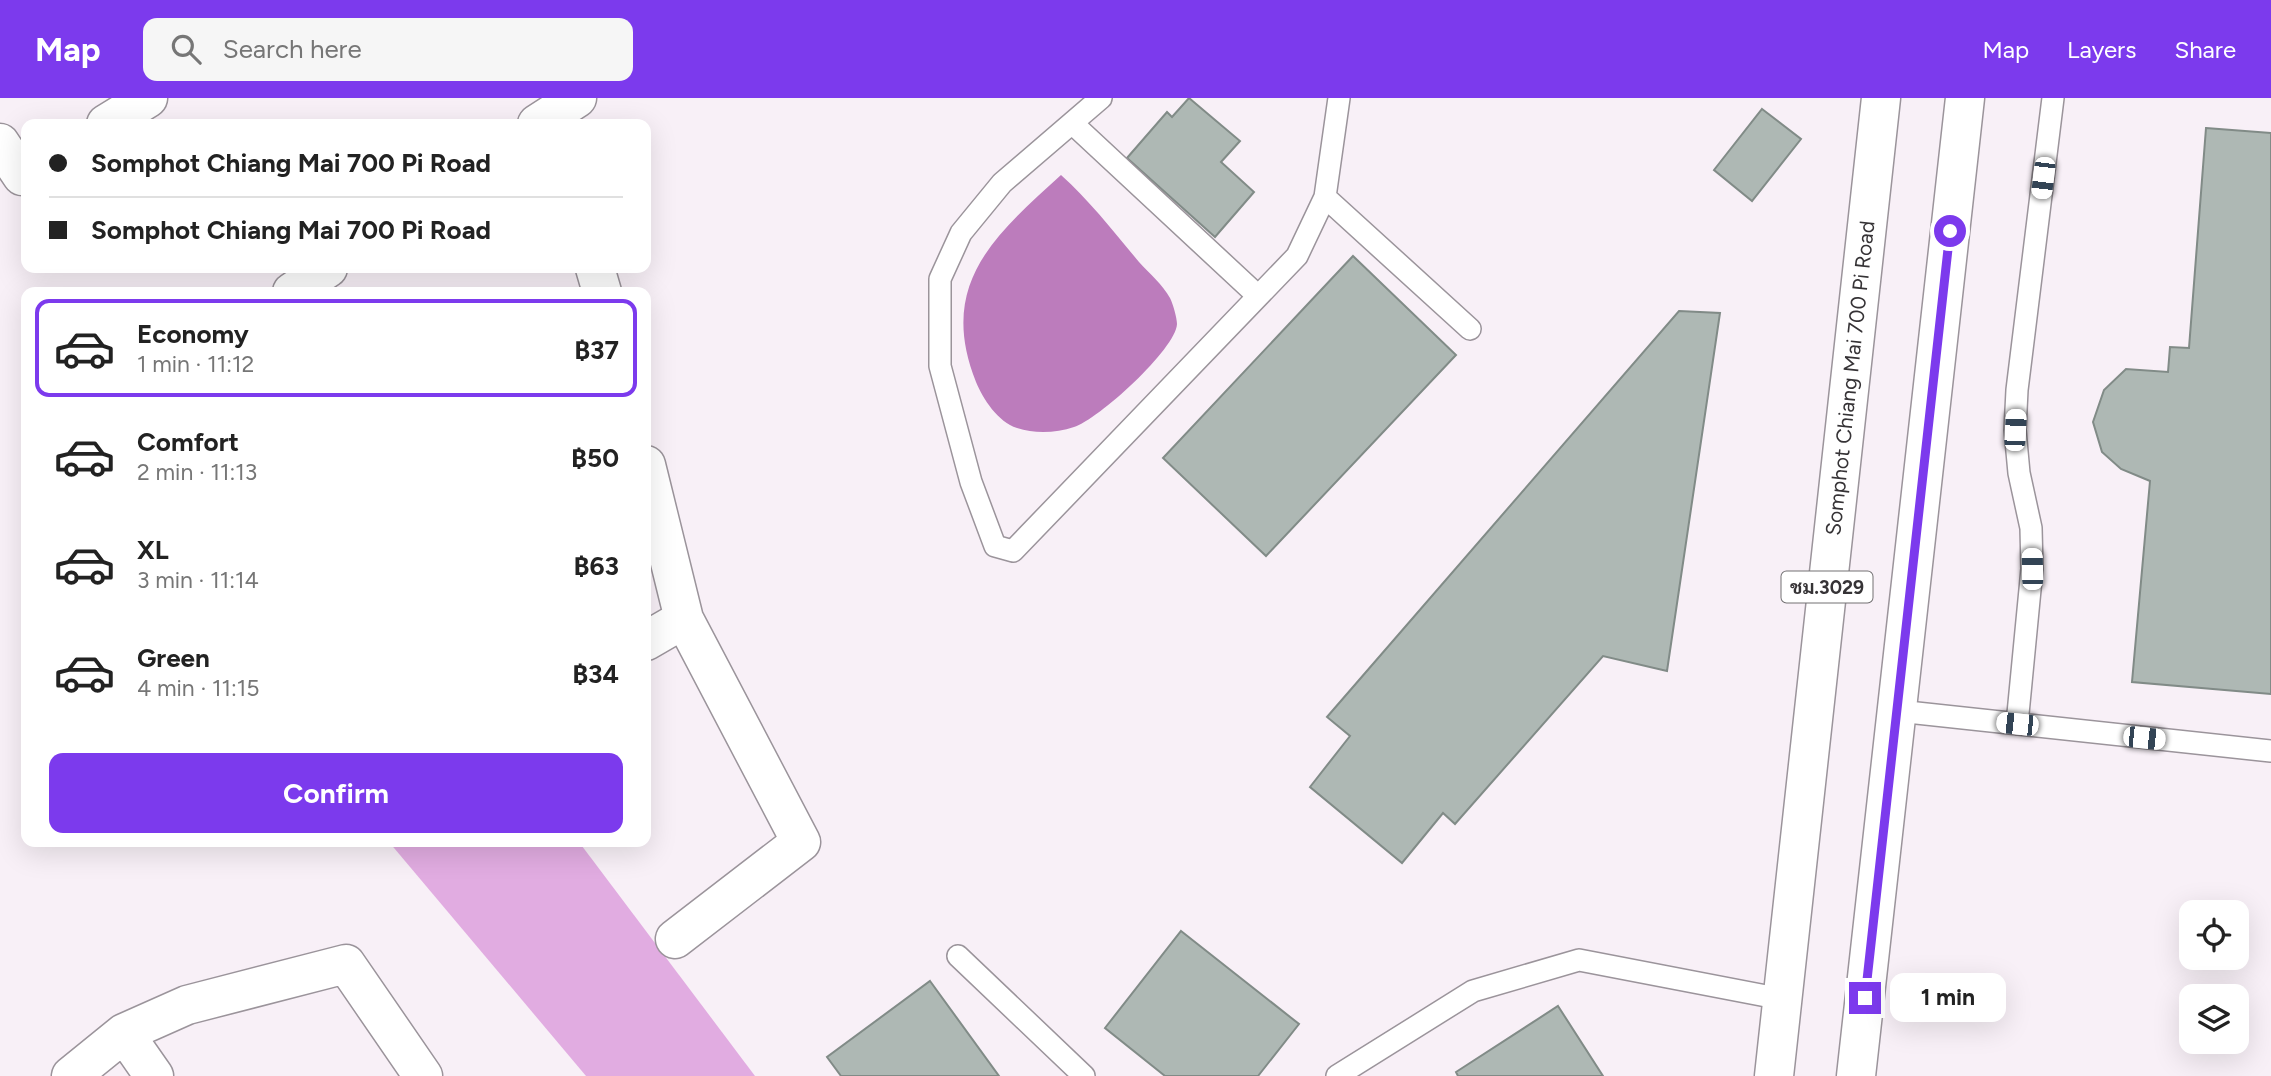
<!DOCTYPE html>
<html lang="en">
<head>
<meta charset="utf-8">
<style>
	body { margin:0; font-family:Figtree,Sarabun,sans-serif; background:#f6f6f6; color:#222; height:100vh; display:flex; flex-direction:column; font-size:26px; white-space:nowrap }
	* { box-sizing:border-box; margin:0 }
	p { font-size:23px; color:#767676 }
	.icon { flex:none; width:38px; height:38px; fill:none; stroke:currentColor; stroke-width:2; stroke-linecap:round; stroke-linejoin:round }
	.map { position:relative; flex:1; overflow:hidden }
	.drawer { position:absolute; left:21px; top:189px; width:630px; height:560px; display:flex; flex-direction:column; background:#fff; border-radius:14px; box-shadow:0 7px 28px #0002 }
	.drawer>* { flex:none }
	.top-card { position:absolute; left:21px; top:21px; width:630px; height:154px; border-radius:14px; box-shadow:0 7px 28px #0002; display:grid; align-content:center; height:154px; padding:0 28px; background:#fff }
	.fabs { position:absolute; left:2179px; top:802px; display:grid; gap:14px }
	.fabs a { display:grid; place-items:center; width:70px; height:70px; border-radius:14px; background:#fff; box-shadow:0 7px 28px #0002; font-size:35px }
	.end { position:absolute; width:32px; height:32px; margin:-16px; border:9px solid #7c3aed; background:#fff; box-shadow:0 0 0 4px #fff }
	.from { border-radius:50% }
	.bubble { position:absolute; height:49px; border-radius:14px; background:#fff; box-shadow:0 7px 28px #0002; font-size:23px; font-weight:700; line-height:49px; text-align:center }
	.car { position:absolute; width:21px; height:42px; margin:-21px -10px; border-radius:9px; box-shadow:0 0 5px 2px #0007; background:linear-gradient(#fff 24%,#345 0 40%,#fff 0 76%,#345 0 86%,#fff 0) }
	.top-card b { display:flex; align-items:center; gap:24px; height:66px; font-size:26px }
	.top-card b+b { border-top:2px solid #e0e0e0 }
	.top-card i { width:18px; height:18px; background:#222 }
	ul { padding:12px 0 0; list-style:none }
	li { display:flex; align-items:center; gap:21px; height:98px; margin:0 14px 10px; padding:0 14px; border:4px solid transparent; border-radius:14px }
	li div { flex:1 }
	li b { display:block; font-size:26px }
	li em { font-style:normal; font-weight:700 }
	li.selected { border-color:#7c3aed }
	li>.icon { width:63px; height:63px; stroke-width:1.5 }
	.button { display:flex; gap:14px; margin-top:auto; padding:14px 28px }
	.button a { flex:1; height:80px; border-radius:14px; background:#7c3aed; color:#fff; font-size:28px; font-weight:700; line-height:80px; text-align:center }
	header { display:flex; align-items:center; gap:42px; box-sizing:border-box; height:98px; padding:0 35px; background:#7c3aed; color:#fff }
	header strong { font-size:33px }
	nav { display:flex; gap:38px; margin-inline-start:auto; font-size:24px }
	.search { width:490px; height:63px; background:#f6f6f6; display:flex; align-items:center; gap:18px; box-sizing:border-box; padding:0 24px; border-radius:14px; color:#767676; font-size:26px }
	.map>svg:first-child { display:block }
	.green { fill:#e1ace1 }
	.water { fill:#bc7cbc }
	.building { fill:#aeb8b4; stroke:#818b87; stroke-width:2 }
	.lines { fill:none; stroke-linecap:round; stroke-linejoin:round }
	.lane-casing { stroke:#9b949b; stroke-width:24 }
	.street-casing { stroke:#9b949b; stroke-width:41 }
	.primary-casing { stroke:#9b949b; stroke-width:41 }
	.lane { stroke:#fff; stroke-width:21 }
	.street { stroke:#fff; stroke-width:38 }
	.primary { stroke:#fff; stroke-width:38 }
	.route { stroke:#7c3aed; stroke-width:9 }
	.labels { text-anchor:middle; stroke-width:5; stroke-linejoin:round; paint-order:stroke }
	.shield { fill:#fff; stroke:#727072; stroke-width:2 }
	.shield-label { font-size:19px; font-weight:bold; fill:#363336 }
	.street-label { font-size:21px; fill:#363336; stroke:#fff }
</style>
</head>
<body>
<header>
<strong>Map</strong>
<div class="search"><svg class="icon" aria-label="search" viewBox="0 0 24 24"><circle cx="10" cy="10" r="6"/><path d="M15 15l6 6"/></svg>Search here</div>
<nav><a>Map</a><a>Layers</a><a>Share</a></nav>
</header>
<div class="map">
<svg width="2271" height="978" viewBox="0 0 2271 978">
	<rect width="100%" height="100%" fill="#f8f0f7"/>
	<path class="green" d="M389 744H579L755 978H586Z"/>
	<path class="water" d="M1061 77C1090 103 1114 134 1139 164 1149 175 1163 187 1170 200 1173 206 1177 220 1177 226 1176 251 1098 322 1074 329 1056 335 1035 336 1017 330 998 324 983 301 976 284 937 186 995 137 1061 77Z"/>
	<path class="building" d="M1189 0 1240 43 1221 64 1254 94 1215 139 1127 60 1167 14 1172 19Z
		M1762 11 1801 41 1752 103 1714 72Z
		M2206 30 2271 35V596L2132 584 2150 383 2121 371 2102 354 2093 324 2104 292 2126 271 2168 274 2170 249 2189 250Z
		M1353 158 1456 257 1266 458 1163 360Z
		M1679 213 1720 215 1667 573 1603 558 1455 726 1443 715 1402 765 1310 689 1350 638 1327 619Z
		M1181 833 1299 926 1258 978H1165L1105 930Z
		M930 883 999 978H841L827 959Z
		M1558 908 1603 978H1458L1456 974Z"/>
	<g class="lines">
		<defs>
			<path id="lane" d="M1101 0 1002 85 961 135 940 181V268L971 384 995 448 1013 453 1297 158 1325 99 1339 0
				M1072 25 1258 198
				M1325 99 1470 231
				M1898 613 2271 653
				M2017 626 2032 471 2031 430 2019 375 2015 332 2017 292 2053 0
				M958 858 1084 978
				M1337 978 1473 893 1579 862 1782 901"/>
			<path id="street" d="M106 26 148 0
				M537 26 577 0
				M0 45 22 78 26 75
				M595 170 602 194
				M292 194 328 170
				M646 367 684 521 801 744 675 841
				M646 543 684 521
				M124 935 154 978
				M71 978 124 935 187 907 346 866 423 978"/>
			<g id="primary">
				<path id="s1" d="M1774 978 1881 0"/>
				<path d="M1856 978 1965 0"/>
			</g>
		</defs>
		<use href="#lane" class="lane-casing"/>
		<use href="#street" class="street-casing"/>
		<use href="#primary" class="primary-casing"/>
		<use href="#lane" class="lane"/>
		<use href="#street" class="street"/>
		<use href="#primary" class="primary"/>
	</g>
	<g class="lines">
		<path class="route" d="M1865 900 1950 133"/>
	</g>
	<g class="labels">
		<rect class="shield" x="1781.5" y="473.5" width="91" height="31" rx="5"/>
		<g class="shield-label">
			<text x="1827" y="496">ชม.3029</text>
		</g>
		<g class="street-label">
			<text dy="7" stroke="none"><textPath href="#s1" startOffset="702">Somphot Chiang Mai 700 Pi Road</textPath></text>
		</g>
	</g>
</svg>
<div class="fabs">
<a><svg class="icon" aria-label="locate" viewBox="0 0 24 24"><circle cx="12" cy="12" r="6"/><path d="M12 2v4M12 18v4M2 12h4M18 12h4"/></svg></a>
<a><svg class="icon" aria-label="layers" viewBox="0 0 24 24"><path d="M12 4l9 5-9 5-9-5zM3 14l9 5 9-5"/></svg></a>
</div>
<i class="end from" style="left:1950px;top:133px"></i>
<i class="end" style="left:1865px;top:900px"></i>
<div class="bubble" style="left:1890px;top:875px;width:116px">1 min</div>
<i class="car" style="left:2043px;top:80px;rotate:187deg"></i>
<i class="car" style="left:2015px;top:332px;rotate:3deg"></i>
<i class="car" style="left:2032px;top:471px;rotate:359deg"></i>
<i class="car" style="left:2017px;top:626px;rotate:276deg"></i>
<i class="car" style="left:2144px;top:640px;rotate:96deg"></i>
<div class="top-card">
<b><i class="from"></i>Somphot Chiang Mai 700 Pi Road</b>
<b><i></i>Somphot Chiang Mai 700 Pi Road</b>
</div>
<section class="drawer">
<ul>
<li class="selected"><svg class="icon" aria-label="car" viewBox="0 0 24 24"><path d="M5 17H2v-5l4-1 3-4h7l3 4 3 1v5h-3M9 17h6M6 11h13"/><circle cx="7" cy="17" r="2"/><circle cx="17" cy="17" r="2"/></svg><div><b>Economy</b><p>1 min · 11:12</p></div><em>฿37</em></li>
<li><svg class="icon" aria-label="car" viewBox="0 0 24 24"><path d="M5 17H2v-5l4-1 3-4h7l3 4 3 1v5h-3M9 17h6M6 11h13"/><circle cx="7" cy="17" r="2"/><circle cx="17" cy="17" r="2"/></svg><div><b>Comfort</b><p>2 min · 11:13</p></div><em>฿50</em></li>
<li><svg class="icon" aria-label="car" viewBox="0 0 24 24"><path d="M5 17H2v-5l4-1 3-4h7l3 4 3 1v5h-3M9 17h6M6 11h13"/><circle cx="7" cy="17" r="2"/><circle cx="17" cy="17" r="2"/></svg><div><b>XL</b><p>3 min · 11:14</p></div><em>฿63</em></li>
<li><svg class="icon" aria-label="car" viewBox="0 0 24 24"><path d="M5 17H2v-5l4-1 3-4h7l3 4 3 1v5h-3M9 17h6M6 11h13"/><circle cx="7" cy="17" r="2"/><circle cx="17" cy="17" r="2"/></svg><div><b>Green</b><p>4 min · 11:15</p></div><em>฿34</em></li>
</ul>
<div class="button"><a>Confirm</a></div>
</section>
</div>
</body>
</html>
